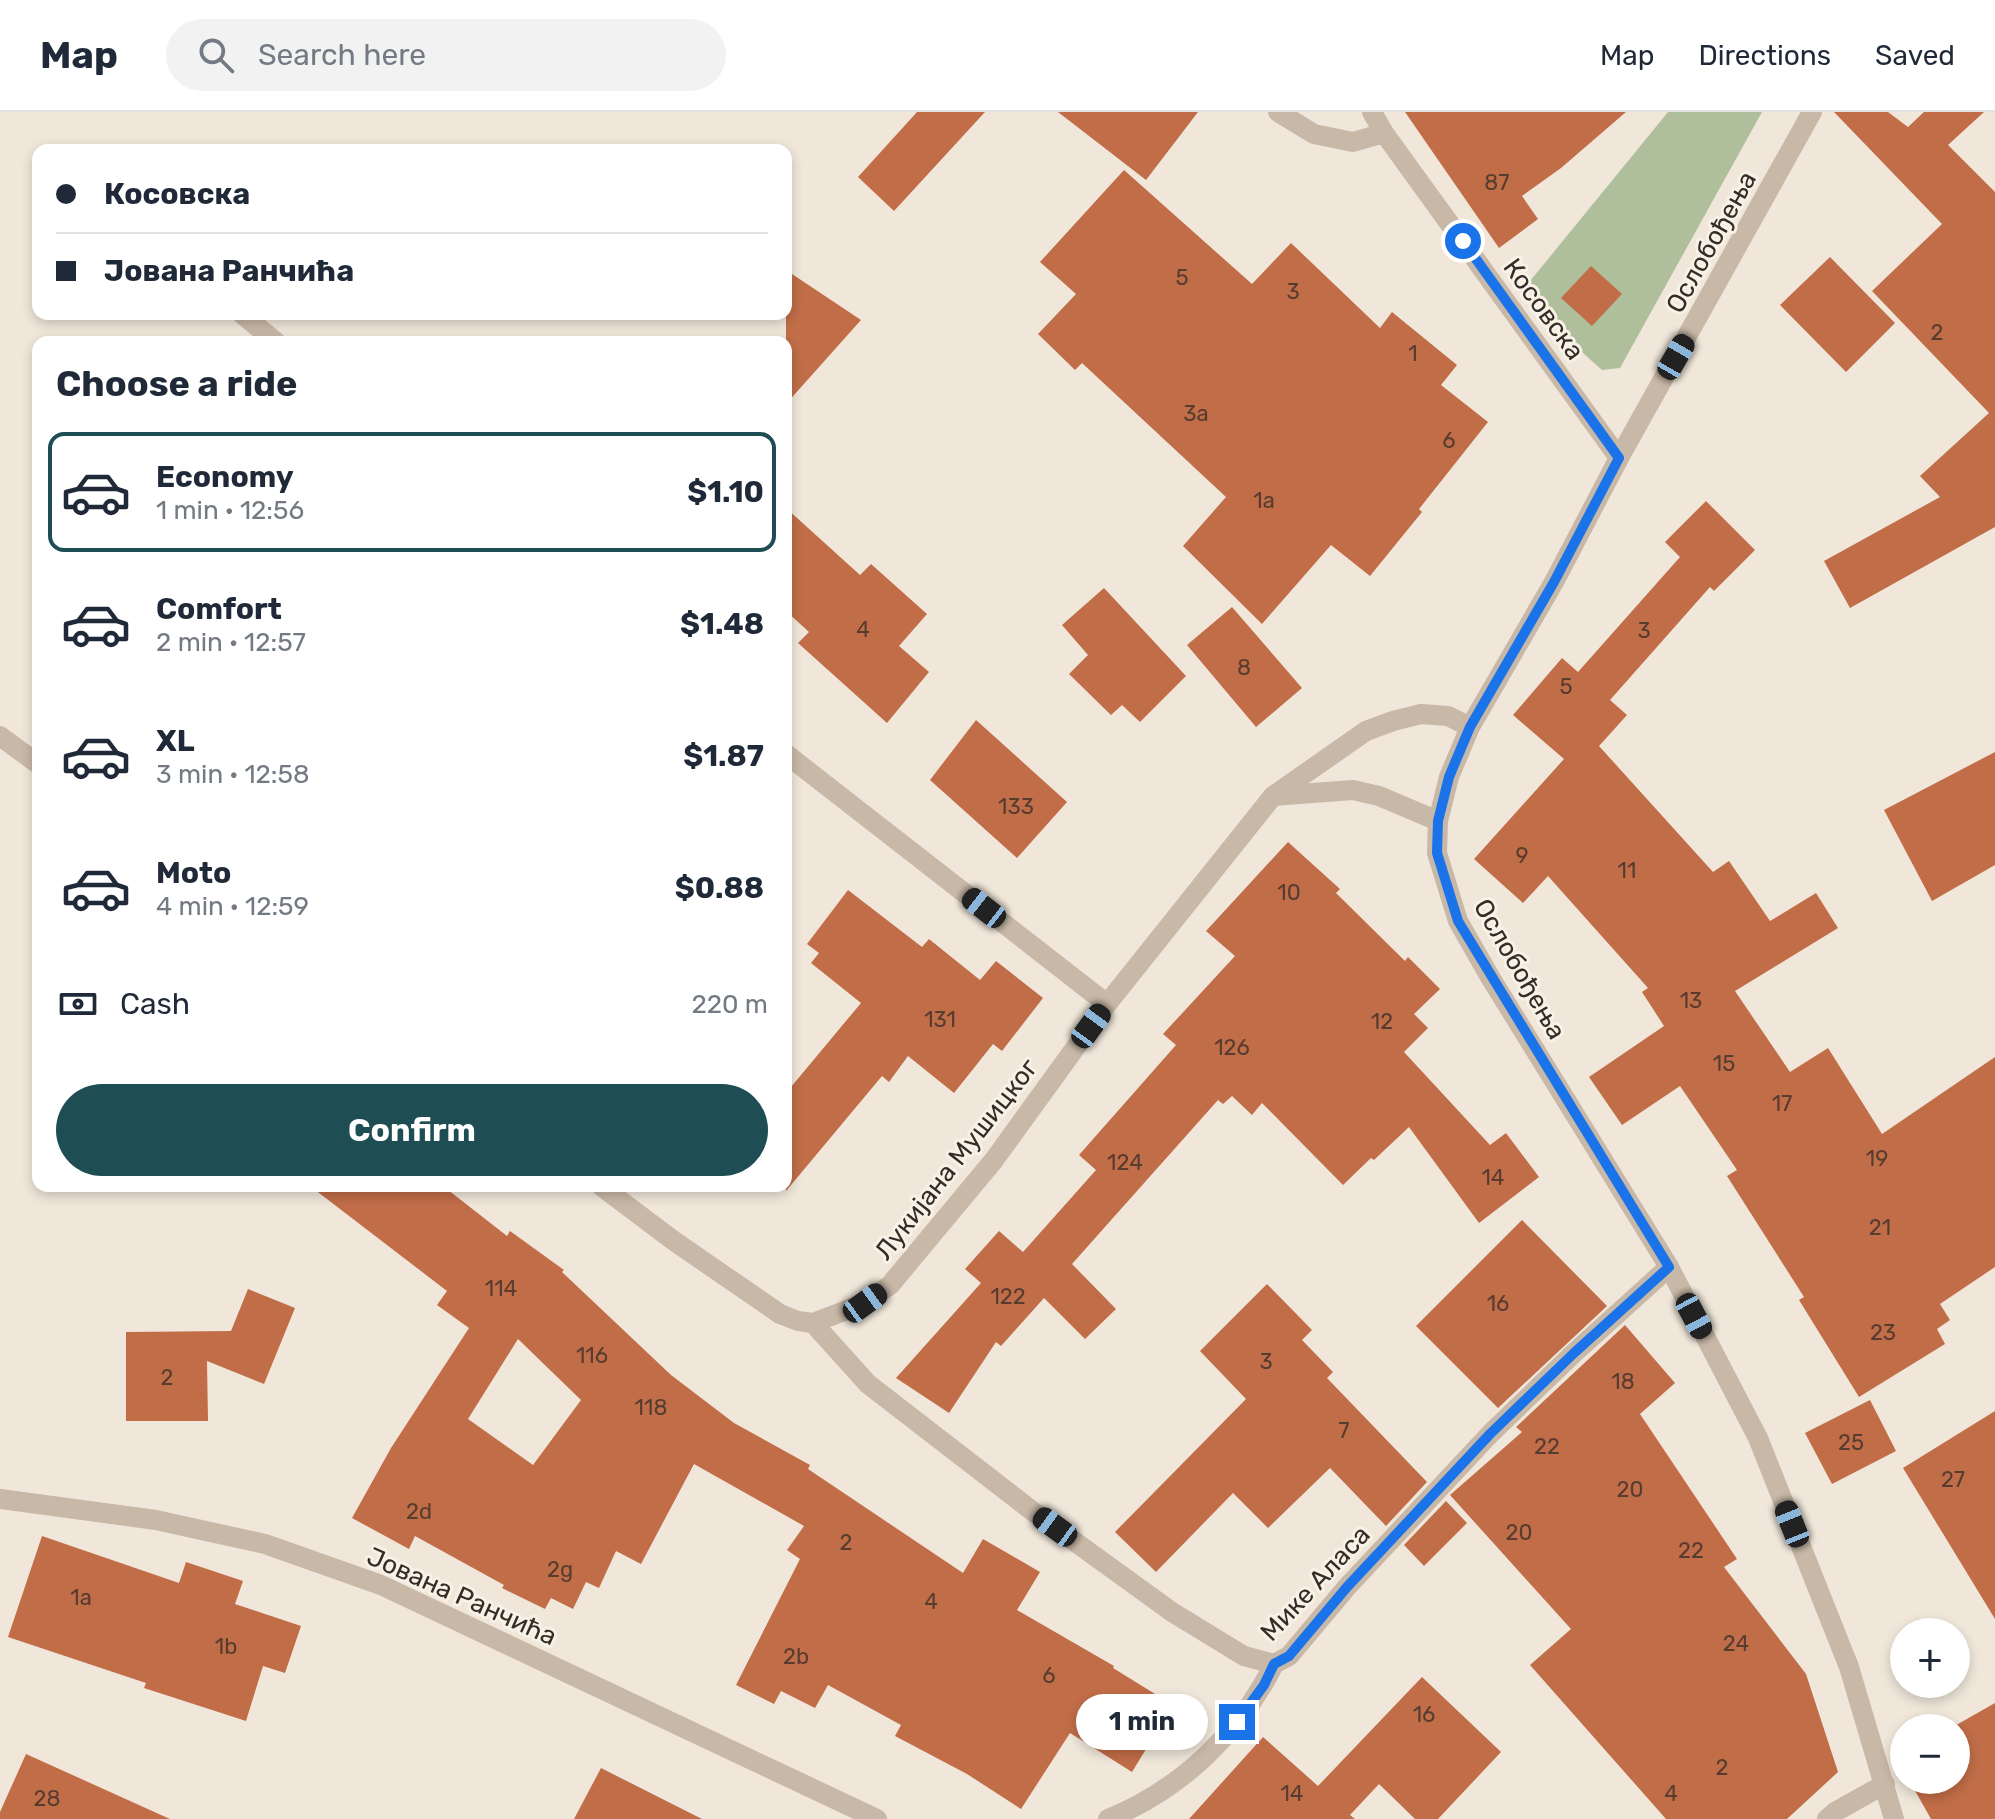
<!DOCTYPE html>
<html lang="en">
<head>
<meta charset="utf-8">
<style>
	body { margin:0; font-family:Rubik,sans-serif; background:#f2f2f3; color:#1f2937; height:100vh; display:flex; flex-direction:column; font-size:30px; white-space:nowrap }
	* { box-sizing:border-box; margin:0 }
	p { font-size:26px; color:#747a83 }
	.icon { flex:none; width:44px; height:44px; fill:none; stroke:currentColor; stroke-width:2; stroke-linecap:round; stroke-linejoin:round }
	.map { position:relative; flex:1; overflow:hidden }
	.side { position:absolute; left:32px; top:224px; width:760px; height:856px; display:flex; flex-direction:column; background:#fff; border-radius:16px; box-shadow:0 4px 12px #0003 }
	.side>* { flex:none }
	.banner { position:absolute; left:32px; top:32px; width:760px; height:176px; border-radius:16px; box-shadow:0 4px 12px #0003; display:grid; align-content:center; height:176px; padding:0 24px; background:#fff }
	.tools { position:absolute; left:1890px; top:1506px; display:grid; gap:16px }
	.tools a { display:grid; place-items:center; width:80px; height:80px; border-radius:50%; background:#fff; box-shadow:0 4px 12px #0003; font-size:40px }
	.end { position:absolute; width:36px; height:36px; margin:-18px; border:10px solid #1a73e8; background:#fff; box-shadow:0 0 0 4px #fff }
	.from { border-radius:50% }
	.bubble { position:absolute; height:56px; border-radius:28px; background:#fff; box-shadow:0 4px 12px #0003; font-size:26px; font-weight:700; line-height:56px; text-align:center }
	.car { position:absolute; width:24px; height:48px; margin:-24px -12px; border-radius:10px; box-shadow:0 0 6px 2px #0007; background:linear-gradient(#222 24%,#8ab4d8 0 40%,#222 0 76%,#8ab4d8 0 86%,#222 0) }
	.banner b { display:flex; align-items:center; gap:28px; height:76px; font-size:30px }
	.banner b+b { border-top:2px solid #e0e1e3 }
	.banner i { width:20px; height:20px; background:#1f2937 }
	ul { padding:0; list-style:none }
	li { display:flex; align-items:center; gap:24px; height:120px; margin:0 16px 12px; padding:0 8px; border:4px solid transparent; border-radius:16px }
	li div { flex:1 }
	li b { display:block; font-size:30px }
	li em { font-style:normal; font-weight:700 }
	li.on { border-color:#1e4d54 }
	li>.icon { width:72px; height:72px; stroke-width:1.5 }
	h2 { padding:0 24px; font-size:36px; line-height:96px }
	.pay { display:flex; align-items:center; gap:20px; height:88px; padding:0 24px; font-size:30px }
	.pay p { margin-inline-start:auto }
	.button { display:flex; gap:16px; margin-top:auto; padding:16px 24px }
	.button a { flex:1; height:92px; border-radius:48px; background:#1e4d54; color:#fff; font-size:32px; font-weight:700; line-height:92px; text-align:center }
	header { display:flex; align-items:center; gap:48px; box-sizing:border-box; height:112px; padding:0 40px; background:#fff; border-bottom:2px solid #e0e1e3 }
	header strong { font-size:38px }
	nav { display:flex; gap:44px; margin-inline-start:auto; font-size:28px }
	.search { width:560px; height:72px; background:#f2f2f3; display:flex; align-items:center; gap:20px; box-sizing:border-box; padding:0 28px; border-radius:44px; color:#747a83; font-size:30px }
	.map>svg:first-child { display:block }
	.green { fill:#b0bf9b }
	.building { fill:#c16d48; fill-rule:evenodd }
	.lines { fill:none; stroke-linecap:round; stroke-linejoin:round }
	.minor { stroke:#c8b8a7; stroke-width:20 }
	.tertiary { stroke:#c8b8a7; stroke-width:20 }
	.route { stroke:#1a73e8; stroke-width:10 }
	.labels { text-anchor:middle; stroke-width:6; stroke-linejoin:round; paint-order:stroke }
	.number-label { font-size:22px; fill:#573c2f }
	.street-label { font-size:26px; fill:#342c27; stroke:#f8f1e6 }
</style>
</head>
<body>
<header>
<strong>Map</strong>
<div class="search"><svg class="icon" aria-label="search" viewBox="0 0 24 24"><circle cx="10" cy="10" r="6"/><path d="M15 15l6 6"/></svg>Search here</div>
<nav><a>Map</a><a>Directions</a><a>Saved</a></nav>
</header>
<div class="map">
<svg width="1995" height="1707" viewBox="0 0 1995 1707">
	<rect width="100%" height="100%" fill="#f0e7da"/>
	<path class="green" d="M1668 0H1762L1620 256 1602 258 1584 242 1526 174Z"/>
	<path class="building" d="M917 0H985L894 99 858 65Z
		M1058 0H1198L1146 68Z
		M1405 0H1626L1561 56 1522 84 1538 107 1499 136Z
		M1834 0H1888L1908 15 1924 0H1984L1948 33 1995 80V415L1850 496 1824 449 1940 385 1920 364 1989 301 1872 179 1942 112Z
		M1124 58 1252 172 1291 131 1380 216 1392 200 1457 253 1441 273 1488 310 1419 397 1422 400 1370 464 1331 433 1262 512 1183 434 1226 385 1082 251 1075 258 1038 222 1076 182 1040 150Z
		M1830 145 1895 211 1846 260 1780 193Z
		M1591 154 1622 182 1592 214 1561 186Z
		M786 158 861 208 786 292Z
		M1706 389 1755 438 1714 479 1710 475 1610 588 1627 603 1599 634 1713 760 1729 749 1770 809 1816 781 1838 816 1735 879 1790 960 1828 936 1882 1022 1995 945V1155L1940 1192 1950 1208 1937 1217 1945 1232 1859 1285 1799 1188 1804 1185 1727 1064 1737 1058 1680 974 1622 1013 1589 965 1664 914 1642 880 1648 876 1548 764 1523 791 1474 747 1564 647 1513 603 1562 546 1578 560 1680 445 1665 430Z
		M786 396 860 463 871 452 927 502 899 534 929 560 887 611 798 531 809 520 786 499Z
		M1104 476 1186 564 1140 610 1122 593 1111 603 1069 562 1088 543 1062 513Z
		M1232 495 1302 576 1256 615 1187 533Z
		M976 608 1067 690 1017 746 930 668Z
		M1995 640V753L1932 789 1884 698Z
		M1288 730 1340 777 1336 781 1405 849 1408 845 1440 877 1414 902 1428 916 1404 940 1490 1033 1506 1021 1539 1065 1479 1111 1409 1015 1374 1048 1371 1046 1343 1073 1262 991 1252 1003 1232 984 1223 992 1218 988 1072 1152 1116 1197 1085 1227 1044 1186 1001 1234 996 1230 949 1301 896 1266 981 1171 965 1157 999 1119 1023 1140 1096 1058 1079 1043 1176 933 1163 922 1235 844 1206 819Z
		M848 778 922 835 929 827 980 868 996 849 1043 886 1002 939 993 932 954 981 908 944 889 970 882 964 786 1079V981L861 891 811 851 819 841 807 832Z
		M310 1074H443L507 1124 510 1119 564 1158 562 1160 671 1263 734 1311 810 1353 808 1357 963 1461 983 1427 1040 1460 1017 1498 1114 1554 1113 1556 1173 1593 1132 1660 1070 1621 1021 1697 967 1662 895 1624 901 1613 828 1573 815 1596 781 1579 774 1592 736 1573 800 1447 787 1438 804 1414 694 1352 641 1452 616 1439 599 1476 586 1470 573 1497 551 1486 545 1497 502 1476 504 1473 415 1424 409 1437 352 1406 391 1336 469 1216 437 1193 447 1179ZM518 1227 581 1288 533 1353 468 1307Z
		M1522 1108 1607 1194 1498 1296 1416 1214Z
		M1267 1172 1312 1218 1302 1228 1333 1260 1327 1266 1427 1370 1386 1414 1330 1356 1268 1416 1233 1381 1156 1460 1115 1420 1246 1287 1200 1239Z
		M248 1177 295 1196 264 1272 207 1249 208 1309H126V1220L231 1219Z
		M1625 1213 1675 1271 1640 1302 1737 1447 1724 1455 1806 1562 1838 1660 1787 1707H1666L1530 1553 1571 1517 1450 1383 1522 1320 1516 1315Z
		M1870 1288 1896 1339 1832 1372 1805 1321Z
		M1995 1299V1507L1903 1356Z
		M1446 1389 1467 1411 1424 1454 1404 1433Z
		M42 1424 179 1471 186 1450 243 1469 235 1492 301 1514 285 1561 263 1554 246 1609 144 1576 146 1571 8 1525Z
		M1422 1565 1501 1640 1438 1707H1415L1379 1672 1350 1703 1355 1707H1189L1263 1625 1318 1674Z
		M1995 1591V1707H1931L1909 1668H1956V1616H1951Z
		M26 1642 170 1707H0V1700Z
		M601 1656 702 1707H574Z"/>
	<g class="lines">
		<path class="minor" d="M1278 0 1314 22 1353 30 1384 21
			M1372 0 1384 21 1619 346
			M242 202 276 230
			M0 624 38 652
			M786 642 1107 892
			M1273 684 1353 678 1379 684 1438 709
			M601 1074 674 1129 780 1202 798 1209 813 1211 865 1191 890 1173 994 1048 1107 892 1273 684 1366 619 1393 609 1421 602 1448 604 1470 615
			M813 1211 868 1272 1031 1398 1172 1500 1244 1544 1274 1552 1289 1544 1347 1475 1490 1322 1574 1241 1669 1155
			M0 1387 156 1408 265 1432 381 1473 877 1707
			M1108 1707C1180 1678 1240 1621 1274 1552
			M1827 1707 1835 1700 1885 1672"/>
		<path class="tertiary" d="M1812 0 1619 346 1554 470 1470 615 1449 665 1438 709 1437 741 1458 809 1490 865 1669 1155 1758 1326 1849 1555 1894 1707"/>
	</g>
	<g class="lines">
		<path class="route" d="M1237 1610 1264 1573 1274 1552 1289 1544 1347 1475 1490 1322 1574 1241 1669 1155 1458 809 1437 741 1438 709 1449 665 1470 615 1554 470 1619 346 1463 129"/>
	</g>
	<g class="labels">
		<g class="number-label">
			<text x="1497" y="78">87</text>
			<text x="1182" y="173">5</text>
			<text x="1293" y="187">3</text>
			<text x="1937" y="228">2</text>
			<text x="1413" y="249">1</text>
			<text x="1196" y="309">3a</text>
			<text x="1449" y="336">6</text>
			<text x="1264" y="396">1a</text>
			<text x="863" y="525">4</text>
			<text x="1644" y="526">3</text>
			<text x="1244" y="563">8</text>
			<text x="1566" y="582">5</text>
			<text x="1016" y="702">133</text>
			<text x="1522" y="751">9</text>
			<text x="1627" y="766">11</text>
			<text x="1289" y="788">10</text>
			<text x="1691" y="896">13</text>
			<text x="940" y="915">131</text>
			<text x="1382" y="917">12</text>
			<text x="1232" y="943">126</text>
			<text x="1724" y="959">15</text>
			<text x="1782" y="999">17</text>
			<text x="1877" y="1054">19</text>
			<text x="1125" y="1058">124</text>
			<text x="1493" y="1073">14</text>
			<text x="1880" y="1123">21</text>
			<text x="501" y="1184">114</text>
			<text x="1008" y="1192">122</text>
			<text x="1498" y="1199">16</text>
			<text x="1883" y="1228">23</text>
			<text x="592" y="1251">116</text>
			<text x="1266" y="1257">3</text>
			<text x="167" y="1273">2</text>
			<text x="1623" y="1277">18</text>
			<text x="651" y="1303">118</text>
			<text x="1344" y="1326">7</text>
			<text x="1851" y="1338">25</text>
			<text x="1547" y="1342">22</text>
			<text x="1953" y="1375">27</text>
			<text x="1630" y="1385">20</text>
			<text x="419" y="1407">2d</text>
			<text x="1519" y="1428">20</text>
			<text x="846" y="1438">2</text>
			<text x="1691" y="1446">22</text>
			<text x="560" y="1465">2g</text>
			<text x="81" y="1493">1a</text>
			<text x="931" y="1497">4</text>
			<text x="1736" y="1539">24</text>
			<text x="226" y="1542">1b</text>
			<text x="796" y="1552">2b</text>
			<text x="1049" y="1571">6</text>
			<text x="1424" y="1610">16</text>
			<text x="1722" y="1663">2</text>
			<text x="1292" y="1689">14</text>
			<text x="1671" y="1689">4</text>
			<text x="47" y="1694">28</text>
		</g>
		<g class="street-label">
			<text transform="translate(1711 130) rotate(-61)" y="9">Ослобођења</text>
			<text transform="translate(1544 197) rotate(54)" y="9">Косовска</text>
			<text transform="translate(1520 857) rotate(60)" y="9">Ослобођења</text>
			<text transform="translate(956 1047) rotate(-52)" y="9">Лукијана Мушицког</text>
			<text transform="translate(1315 1471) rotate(-47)" y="9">Мике Аласа</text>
			<text transform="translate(462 1484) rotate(24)" y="9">Јована Ранчића</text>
		</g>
	</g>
</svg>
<div class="tools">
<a>+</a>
<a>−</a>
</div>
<i class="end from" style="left:1463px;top:129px"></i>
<i class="end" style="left:1237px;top:1610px"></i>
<div class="bubble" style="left:1076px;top:1582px;width:132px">1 min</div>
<i class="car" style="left:1676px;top:245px;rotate:30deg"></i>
<i class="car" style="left:984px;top:796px;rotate:308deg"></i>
<i class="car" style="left:1091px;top:914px;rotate:36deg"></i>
<i class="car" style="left:865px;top:1191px;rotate:54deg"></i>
<i class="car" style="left:1694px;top:1204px;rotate:152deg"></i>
<i class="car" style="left:1792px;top:1412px;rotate:338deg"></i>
<i class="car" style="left:1055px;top:1415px;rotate:306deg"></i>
<div class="banner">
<b><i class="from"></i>Косовска</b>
<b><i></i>Јована Ранчића</b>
</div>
<section class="side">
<h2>Choose a ride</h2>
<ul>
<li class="on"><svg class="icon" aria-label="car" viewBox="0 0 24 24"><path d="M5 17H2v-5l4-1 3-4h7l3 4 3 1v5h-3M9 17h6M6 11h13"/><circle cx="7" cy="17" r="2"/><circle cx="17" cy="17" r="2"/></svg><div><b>Economy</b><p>1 min · 12:56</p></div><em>$1.10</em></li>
<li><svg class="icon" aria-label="car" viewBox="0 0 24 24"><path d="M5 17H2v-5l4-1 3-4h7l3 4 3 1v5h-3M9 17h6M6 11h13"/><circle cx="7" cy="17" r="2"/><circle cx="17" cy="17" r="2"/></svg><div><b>Comfort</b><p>2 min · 12:57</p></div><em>$1.48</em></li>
<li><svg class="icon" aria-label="car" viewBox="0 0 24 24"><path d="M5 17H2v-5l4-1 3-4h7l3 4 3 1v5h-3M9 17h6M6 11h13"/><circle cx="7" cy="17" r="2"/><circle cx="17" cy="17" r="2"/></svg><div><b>XL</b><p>3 min · 12:58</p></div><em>$1.87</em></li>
<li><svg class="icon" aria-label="car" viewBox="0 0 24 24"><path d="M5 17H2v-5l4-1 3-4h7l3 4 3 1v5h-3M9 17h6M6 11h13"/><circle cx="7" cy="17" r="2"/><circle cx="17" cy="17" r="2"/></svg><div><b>Moto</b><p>4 min · 12:59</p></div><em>$0.88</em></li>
</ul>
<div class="pay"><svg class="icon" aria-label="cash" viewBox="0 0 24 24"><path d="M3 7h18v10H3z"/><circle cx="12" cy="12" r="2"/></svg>Cash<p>220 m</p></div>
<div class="button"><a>Confirm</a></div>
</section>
</div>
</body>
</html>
